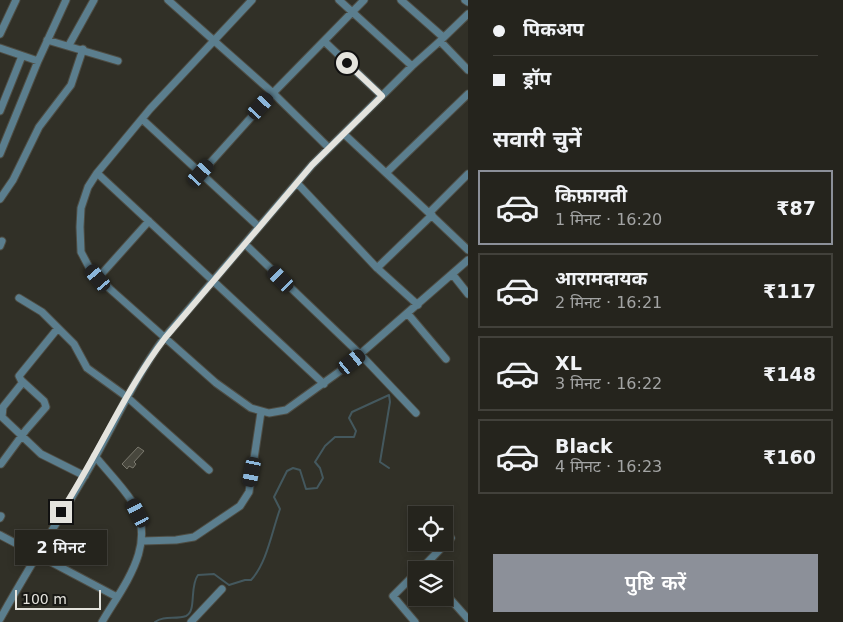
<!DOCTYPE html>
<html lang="hi">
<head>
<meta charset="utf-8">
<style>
	body { margin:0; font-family:"DejaVu Sans","Noto Sans Devanagari",sans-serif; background:#2d2c26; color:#f1f3f6; height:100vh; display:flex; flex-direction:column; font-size:19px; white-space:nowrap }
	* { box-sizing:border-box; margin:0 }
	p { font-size:16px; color:#a3a4a4 }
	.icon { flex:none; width:28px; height:28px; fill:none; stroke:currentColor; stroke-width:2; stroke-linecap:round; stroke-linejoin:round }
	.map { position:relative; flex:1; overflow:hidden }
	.details { display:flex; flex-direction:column; background:#25241d; width:375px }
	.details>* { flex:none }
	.banner { display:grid; align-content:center; height:110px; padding:0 25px; background:#25241d }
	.fabs { position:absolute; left:408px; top:506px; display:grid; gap:10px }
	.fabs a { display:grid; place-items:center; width:45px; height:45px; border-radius:0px; background:#25241d; box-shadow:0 2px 8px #0003,0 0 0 1px #42413b; font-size:25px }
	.scale { position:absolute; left:15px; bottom:12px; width:86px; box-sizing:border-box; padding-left:5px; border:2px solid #e4e3dd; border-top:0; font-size:14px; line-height:18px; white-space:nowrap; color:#e4e3dd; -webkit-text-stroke:4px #181814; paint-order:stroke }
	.end { position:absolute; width:22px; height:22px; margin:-11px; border:6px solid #e4e3dd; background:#111; box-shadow:0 0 0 2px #111 }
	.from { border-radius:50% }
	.bubble { position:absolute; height:35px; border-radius:0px; background:#25241d; box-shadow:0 2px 8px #0003,0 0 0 1px #42413b; font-size:16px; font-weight:600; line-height:35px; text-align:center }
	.car { position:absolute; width:15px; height:30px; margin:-15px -8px; border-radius:6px; box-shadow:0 0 4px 1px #0007; background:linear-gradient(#222 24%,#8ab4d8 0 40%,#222 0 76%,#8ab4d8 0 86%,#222 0) }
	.banner b { display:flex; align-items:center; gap:18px; height:48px; font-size:19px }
	.banner b+b { border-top:1px solid #42413b }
	.banner i { width:12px; height:12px; background:#f1f3f6 }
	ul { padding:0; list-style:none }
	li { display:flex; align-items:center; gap:15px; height:75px; margin:0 10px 8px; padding:0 15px; border:2px solid #42413b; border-radius:0px }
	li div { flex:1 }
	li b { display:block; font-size:19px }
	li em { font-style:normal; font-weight:600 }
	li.active { border-color:#8c9099 }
	li>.icon { width:45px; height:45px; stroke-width:1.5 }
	h2 { padding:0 25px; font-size:22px; line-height:60px }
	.cta { display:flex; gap:10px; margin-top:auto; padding:10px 25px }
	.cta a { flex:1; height:58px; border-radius:0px; background:#8c9099; color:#fff; font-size:20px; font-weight:600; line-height:58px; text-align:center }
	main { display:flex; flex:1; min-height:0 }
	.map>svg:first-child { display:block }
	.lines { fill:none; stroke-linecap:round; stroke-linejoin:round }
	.stream { stroke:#44585e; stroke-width:2 }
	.building { fill:#48473d; stroke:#7a786d }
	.minor-casing { stroke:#4e4d44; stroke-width:9 }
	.minor { stroke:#5b7e8e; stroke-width:7 }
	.route { stroke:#e4e3dd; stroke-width:6 }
</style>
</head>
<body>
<main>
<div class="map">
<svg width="468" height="622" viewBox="0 0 468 622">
	<rect width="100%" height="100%" fill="#313027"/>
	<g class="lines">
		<path class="stream" d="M155 622C164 615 176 620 186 616 197 611 189 587 198 575L214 574 229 585 245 580H251C267 563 272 531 280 509L274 497 287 471 293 468 300 470 306 489 317 488 323 478 320 468 315 462 325 446 335 437H354L356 431 349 418 352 412 389 395 390 402 380 462 389 468"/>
	</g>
	<path class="building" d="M138 447 144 451 134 462 136 464 133 468 129 466 127 469 122 464Z"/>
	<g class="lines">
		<defs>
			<path id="minor" d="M168 0 273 93 329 148
				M252 0 150 109 97 173 88 187 81 208 80 227 81 252 90 269 110 289 216 383 251 408 269 413 286 410 343 369 468 260
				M339 0 412 66 440 41
				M401 0 443 37
				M465 0 468 2
				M468 14 440 41 468 70
				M0 34 16 0
				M47 40 118 61
				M324 41 382 96
				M69 45 94 0
				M0 48 38 61
				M0 111 22 56
				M142 119 259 227
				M344 134 429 213
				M0 154 38 61 66 0
				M97 173 324 384
				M201 173 273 93 364 0
				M386 173 468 94
				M468 174 429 213 468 250
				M298 184 377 268 418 305
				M0 199 13 180 39 127 71 85 83 49
				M245 244 361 355 416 413
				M0 246 2 241
				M377 268 432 215
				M453 275 468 294
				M98 278 149 221
				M19 298 42 312 74 344 87 368 127 397 209 470
				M408 314 446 359
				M23 382 3 407 2 417 41 454 85 476
				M95 456C107 471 121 485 131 500 160 543 123 586 102 622
				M1 464 26 430 46 407 44 401 21 380 19 376 58 328
				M0 518 1 516
				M0 535 117 597
				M142 541 176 540 194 537 240 506 249 492 261 412
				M424 570 422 568 451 538
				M444 592 468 619
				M0 619C27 571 56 524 84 477 112 430 132 381 165 337L312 165 412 66
				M191 622 222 589
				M415 622 393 596 416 573"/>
		</defs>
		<use href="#minor" class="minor-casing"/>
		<use href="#minor" class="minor"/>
	</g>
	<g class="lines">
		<path class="route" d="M61 512C98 455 124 392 165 338L312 165 382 96 347 63"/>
	</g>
</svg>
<div class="fabs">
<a><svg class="icon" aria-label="locate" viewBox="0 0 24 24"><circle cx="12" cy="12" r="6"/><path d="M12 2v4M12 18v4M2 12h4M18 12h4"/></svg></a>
<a><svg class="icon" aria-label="layers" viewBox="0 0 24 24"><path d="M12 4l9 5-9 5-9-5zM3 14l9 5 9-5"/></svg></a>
</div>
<div class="scale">100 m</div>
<i class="end from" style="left:347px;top:63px"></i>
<i class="end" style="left:61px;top:512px"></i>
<div class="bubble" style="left:15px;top:530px;width:92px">2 मिनट</div>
<i class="car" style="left:261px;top:106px;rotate:42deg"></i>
<i class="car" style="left:201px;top:173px;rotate:42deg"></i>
<i class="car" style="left:98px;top:278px;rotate:320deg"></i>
<i class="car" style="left:281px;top:279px;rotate:315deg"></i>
<i class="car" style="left:352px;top:362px;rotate:51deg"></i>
<i class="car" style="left:252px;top:472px;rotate:191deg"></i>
<i class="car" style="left:138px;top:513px;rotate:332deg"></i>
</div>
<section class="details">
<div class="banner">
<b><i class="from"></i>पिकअप</b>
<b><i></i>ड्रॉप</b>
</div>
<h2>सवारी चुनें</h2>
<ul>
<li class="active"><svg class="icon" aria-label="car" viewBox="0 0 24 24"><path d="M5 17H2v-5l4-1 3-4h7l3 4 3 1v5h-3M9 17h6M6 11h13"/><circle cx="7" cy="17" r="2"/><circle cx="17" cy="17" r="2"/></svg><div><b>किफ़ायती</b><p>1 मिनट · 16:20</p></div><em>₹87</em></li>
<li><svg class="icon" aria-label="car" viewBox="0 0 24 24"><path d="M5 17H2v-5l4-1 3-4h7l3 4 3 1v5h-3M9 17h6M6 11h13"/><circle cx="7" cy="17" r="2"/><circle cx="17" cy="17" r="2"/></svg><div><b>आरामदायक</b><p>2 मिनट · 16:21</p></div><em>₹117</em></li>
<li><svg class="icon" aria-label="car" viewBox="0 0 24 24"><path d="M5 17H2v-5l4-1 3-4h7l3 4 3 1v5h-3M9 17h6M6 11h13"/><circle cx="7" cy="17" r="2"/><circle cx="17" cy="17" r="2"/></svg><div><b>XL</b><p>3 मिनट · 16:22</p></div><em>₹148</em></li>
<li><svg class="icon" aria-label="car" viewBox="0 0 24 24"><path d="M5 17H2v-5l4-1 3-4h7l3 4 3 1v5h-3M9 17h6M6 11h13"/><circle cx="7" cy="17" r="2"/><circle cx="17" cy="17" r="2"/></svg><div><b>Black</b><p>4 मिनट · 16:23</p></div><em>₹160</em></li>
</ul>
<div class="cta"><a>पुष्टि करें</a></div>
</section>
</main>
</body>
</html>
